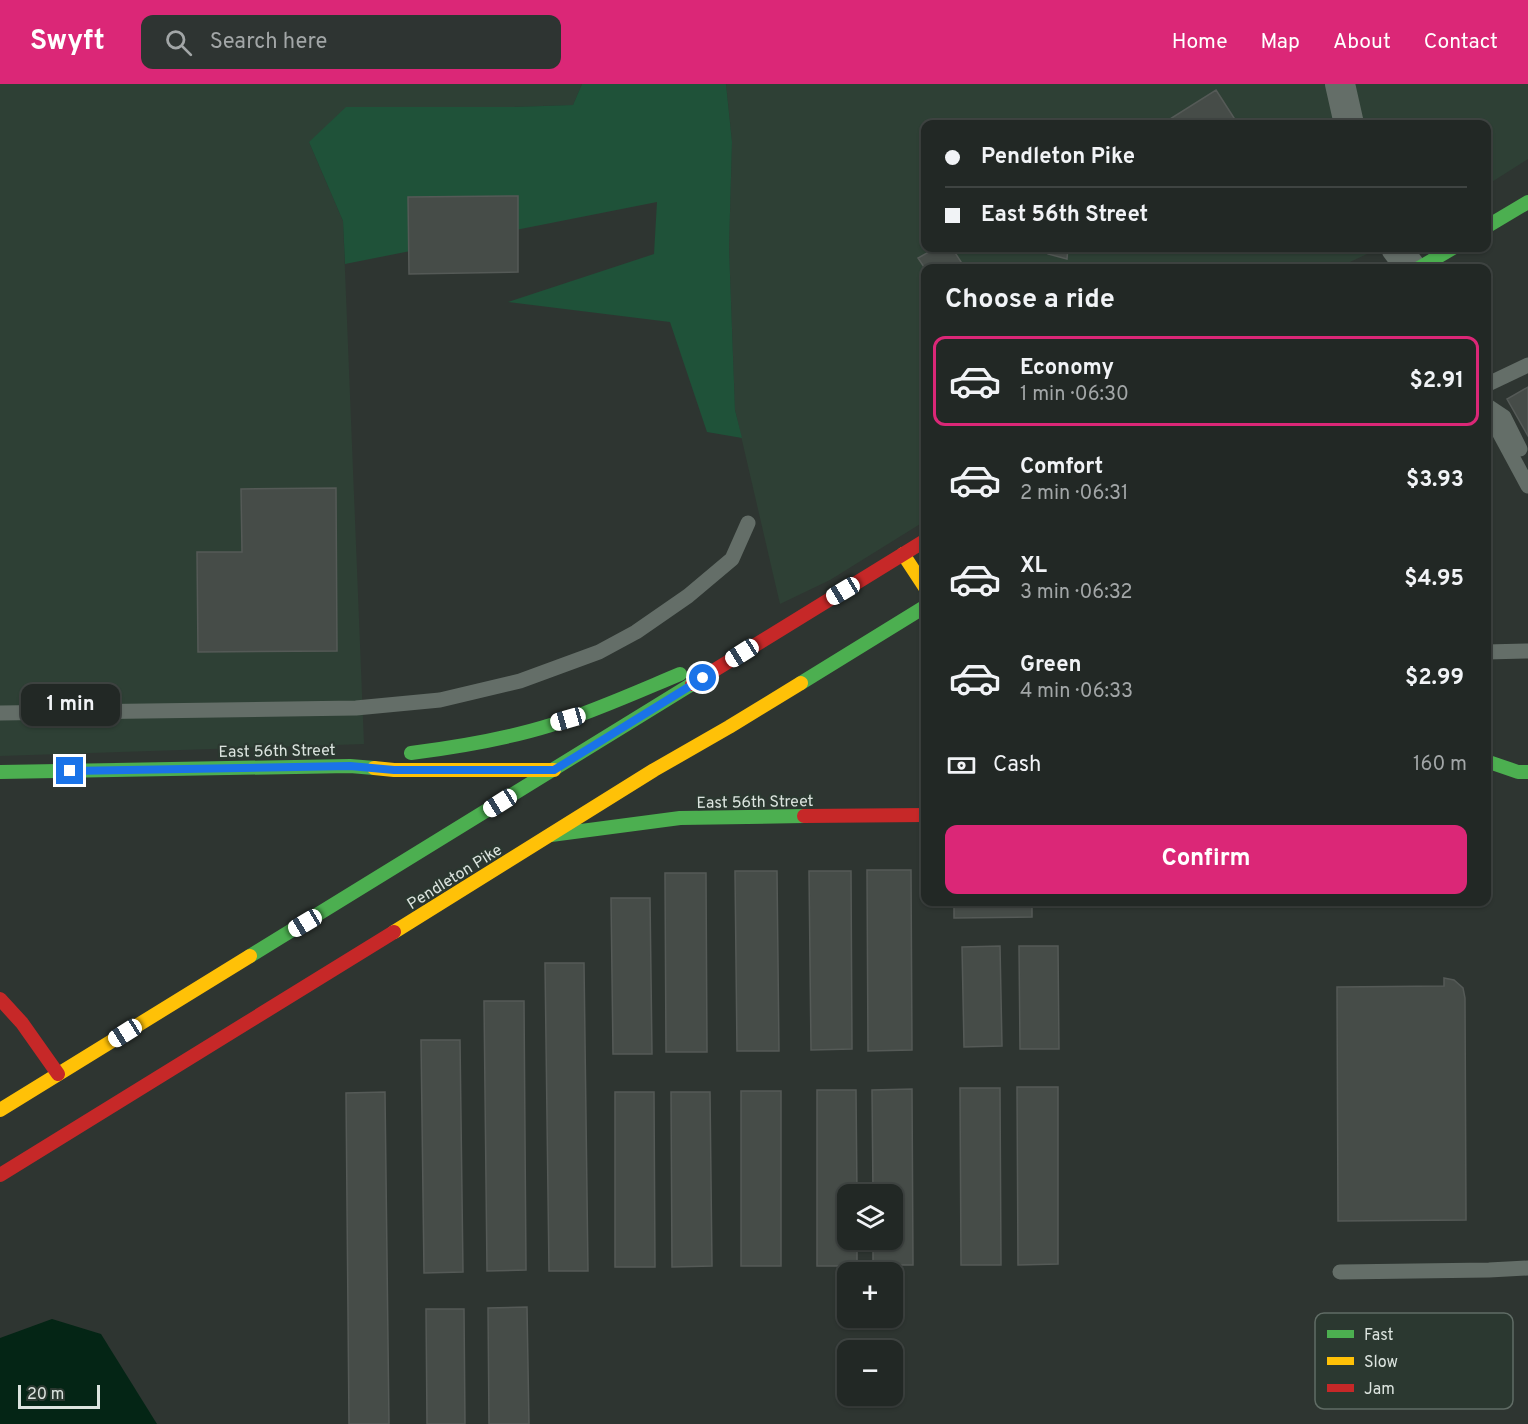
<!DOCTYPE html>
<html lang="en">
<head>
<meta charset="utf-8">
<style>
	body { margin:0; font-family:Overpass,sans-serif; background:#2e3432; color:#f1f3f6; height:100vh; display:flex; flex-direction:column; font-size:22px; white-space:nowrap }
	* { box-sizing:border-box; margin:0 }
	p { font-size:20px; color:#a2a6a7 }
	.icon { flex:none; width:33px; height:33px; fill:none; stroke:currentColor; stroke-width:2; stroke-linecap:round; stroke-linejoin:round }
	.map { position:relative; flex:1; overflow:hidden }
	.panel { position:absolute; left:921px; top:180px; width:570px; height:642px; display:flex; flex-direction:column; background:#222825; border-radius:12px; box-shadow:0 2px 4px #0004,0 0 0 2px #3f4442 }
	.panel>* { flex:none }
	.hud { position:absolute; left:921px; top:36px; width:570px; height:132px; border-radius:12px; box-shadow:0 2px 4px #0004,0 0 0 2px #3f4442; display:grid; align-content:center; height:132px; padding:0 24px; background:#222825 }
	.buttons { position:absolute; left:837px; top:1100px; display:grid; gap:12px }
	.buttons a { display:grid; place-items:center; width:66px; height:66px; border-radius:12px; background:#222825; box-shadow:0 2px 4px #0004,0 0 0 2px #3f4442; font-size:30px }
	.scale { position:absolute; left:18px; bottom:15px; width:82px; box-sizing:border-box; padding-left:6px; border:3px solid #dce4df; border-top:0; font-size:16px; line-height:21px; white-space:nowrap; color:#dce4df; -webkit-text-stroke:4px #2b3830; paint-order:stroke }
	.end { position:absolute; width:27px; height:27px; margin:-14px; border:8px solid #1a73e8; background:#fff; box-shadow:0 0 0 3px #fff }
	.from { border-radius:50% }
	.bubble { position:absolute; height:42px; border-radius:12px; background:#222825; box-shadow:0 2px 4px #0004,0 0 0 2px #3f4442; font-size:20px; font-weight:700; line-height:42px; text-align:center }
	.car { position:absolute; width:18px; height:36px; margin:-18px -9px; border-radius:8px; box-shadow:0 0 4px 2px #0007; background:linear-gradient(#fff 24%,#345 0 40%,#fff 0 76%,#345 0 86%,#fff 0) }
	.hud b { display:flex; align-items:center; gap:21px; height:57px; font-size:22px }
	.hud b+b { border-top:2px solid #3f4442 }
	.hud i { width:15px; height:15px; background:#f1f3f6 }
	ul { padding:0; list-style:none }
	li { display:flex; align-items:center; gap:18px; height:90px; margin:0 12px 9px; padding:0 12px; border:3px solid transparent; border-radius:12px }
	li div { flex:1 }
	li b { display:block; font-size:22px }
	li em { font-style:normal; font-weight:700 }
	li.active { border-color:#db2777 }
	li>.icon { width:54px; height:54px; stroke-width:1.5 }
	h2 { padding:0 24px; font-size:27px; line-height:72px }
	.pay { display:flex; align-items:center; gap:15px; height:66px; padding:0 24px; font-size:22px }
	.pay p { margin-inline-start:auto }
	.button { display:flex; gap:12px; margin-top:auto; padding:12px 24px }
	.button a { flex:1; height:69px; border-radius:12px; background:#db2777; color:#fff; font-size:24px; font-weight:700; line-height:69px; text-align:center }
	header { display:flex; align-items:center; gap:36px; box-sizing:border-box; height:84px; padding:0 30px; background:#db2777; color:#fff }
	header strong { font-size:28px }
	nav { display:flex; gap:33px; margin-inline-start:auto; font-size:21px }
	.search { width:420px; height:54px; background:#2e3432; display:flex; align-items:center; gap:15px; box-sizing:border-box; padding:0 21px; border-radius:12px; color:#a2a6a7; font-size:22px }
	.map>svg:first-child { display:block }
	.built { fill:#2e4035 }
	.green { fill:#1f5239 }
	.water { fill:#042515 }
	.building { fill:#464c48; stroke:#555a57; stroke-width:1.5 }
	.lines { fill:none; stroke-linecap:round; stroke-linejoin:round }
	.lane { stroke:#646e68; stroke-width:15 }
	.street { stroke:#646e68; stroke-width:30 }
	.fast { stroke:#4caf50; stroke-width:14 }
	.slow { stroke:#ffc107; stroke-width:14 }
	.jam { stroke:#c62828; stroke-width:14 }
	.route { stroke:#1a73e8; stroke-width:8 }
	.labels { text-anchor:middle; stroke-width:4.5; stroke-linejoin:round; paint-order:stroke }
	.street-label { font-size:16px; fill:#dce4df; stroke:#2b3830 }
	.key { fill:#2b3830; stroke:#606c65; stroke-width:1.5 }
	.key-label { font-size:16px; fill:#dce4df }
</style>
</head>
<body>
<header>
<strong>Swyft</strong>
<div class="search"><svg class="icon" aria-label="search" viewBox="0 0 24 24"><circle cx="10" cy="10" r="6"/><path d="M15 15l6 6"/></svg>Search here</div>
<nav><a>Home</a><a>Map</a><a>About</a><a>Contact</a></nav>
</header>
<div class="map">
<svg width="1528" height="1340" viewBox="0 0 1528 1340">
	<rect width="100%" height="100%" fill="#2e3531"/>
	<path class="built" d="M0 0H582L573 21 514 23 309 58 343 137 364 660 0 672Z
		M726 0H1528V75L1487 101 1486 40H926V164H1380L1337 184H926L925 437 830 496 780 520 735 326 729 163 732 58Z"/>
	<path class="green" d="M582 0H726L732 58 729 163 735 326 742 354 707 348 670 238 508 218 654 170 657 118 345 180 343 137 309 58 346 23H514L573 21Z"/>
	<path class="water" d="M52 1235 101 1250 157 1340H0V1254Z"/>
	<path class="building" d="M1216 6 1236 37 1231 40H1162Z
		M518 112V188L409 190 408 113Z
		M936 164H952L965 184H926V186L918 174Z
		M1048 164H1068L1067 175 1048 170Z
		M1528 303V352L1507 315Z
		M336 404 337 567 198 568 197 468H242L241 405Z
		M867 786H911L912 966 868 967Z
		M735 787H777L779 967H737Z
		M809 787H851L852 965 811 966Z
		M665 789H706L707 968H666Z
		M611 814H650L652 970H613Z
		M954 818H1032V833L954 834Z
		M1000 862 1002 962 964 963 962 863Z
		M1019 862H1058L1059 965H1020Z
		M545 879H584L588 1187H549Z
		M1444 894 1454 896 1463 904 1465 914 1466 1136 1338 1137 1337 903 1444 902Z
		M484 917H524L526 1186 487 1187Z
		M421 956H460L463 1188 424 1189Z
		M1017 1003H1058V1180L1018 1181Z
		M960 1004H1000L1001 1181H961Z
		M912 1005 913 1181H873V1155H892V1110H873L872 1006Z
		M817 1006H856L857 1110H848V1155H857V1182H817Z
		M741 1007H781V1182H741Z
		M385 1008 389 1340H349L346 1009Z
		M615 1008H654L655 1183H615Z
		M671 1008H710L712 1182 672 1183Z
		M527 1223 529 1340H489L488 1224Z
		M426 1225H464L465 1340H427Z"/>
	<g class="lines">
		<path class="lane" d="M1486 301 1528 281
			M1486 321 1504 333 1520 365
			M1486 324 1528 402
			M1486 568 1528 567
			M0 629 356 624 440 616 520 597 599 568 636 548 688 512 732 475 748 439
			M1340 1188 1489 1186 1528 1184"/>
		<path class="street" d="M1340 0 1349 40
			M1396 164 1411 184"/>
		<path class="fast" d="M1486 143 1528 118
			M1419 184 1453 164
			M801 599 926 522
			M411 669C458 663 506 655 551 641 595 627 637 608 680 590
			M1486 677 1518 688H1528
			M0 688 350 682 374 684
			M551 751 680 734 804 732
			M250 872 692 600"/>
		<path class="slow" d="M903 470 926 505
			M374 684 394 686H554
			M394 848 654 686 729 643 801 599
			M0 1026 250 872"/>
		<path class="jam" d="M692 600 926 456
			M804 732 926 731
			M0 915 22 939 58 990
			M0 1091 394 848"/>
	</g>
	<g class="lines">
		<path class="route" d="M70 687 350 682 394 686H554L703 594"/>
	</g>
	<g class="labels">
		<g class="street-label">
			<text transform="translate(277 666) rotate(-1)" y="6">East 56th Street</text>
			<text transform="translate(755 717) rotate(-1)" y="6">East 56th Street</text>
			<text transform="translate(454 792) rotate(-32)" y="6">Pendleton Pike</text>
		</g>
	</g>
	<rect x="1315" y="1229" width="198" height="96" rx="9" class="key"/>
	<rect x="1327" y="1246" width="27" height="8" fill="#4caf50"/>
	<rect x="1327" y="1273" width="27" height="8" fill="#ffc107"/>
	<rect x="1327" y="1300" width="27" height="8" fill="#c62828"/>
	<g class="key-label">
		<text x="1364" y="1256">Fast</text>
		<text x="1364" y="1283">Slow</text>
		<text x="1364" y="1310">Jam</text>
	</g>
</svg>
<div class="buttons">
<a><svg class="icon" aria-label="layers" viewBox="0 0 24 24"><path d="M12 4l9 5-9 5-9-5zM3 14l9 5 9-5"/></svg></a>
<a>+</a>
<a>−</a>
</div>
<div class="scale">20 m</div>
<i class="end from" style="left:703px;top:594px"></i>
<i class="end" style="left:70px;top:687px"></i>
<div class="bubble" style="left:21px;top:600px;width:99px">1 min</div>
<i class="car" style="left:843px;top:507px;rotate:239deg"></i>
<i class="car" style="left:742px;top:569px;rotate:238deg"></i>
<i class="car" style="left:568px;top:635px;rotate:254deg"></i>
<i class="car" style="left:500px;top:719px;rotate:238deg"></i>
<i class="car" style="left:305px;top:839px;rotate:239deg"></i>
<i class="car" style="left:125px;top:949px;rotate:238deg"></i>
<div class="hud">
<b><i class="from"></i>Pendleton Pike</b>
<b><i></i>East 56th Street</b>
</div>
<section class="panel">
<h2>Choose a ride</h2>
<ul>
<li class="active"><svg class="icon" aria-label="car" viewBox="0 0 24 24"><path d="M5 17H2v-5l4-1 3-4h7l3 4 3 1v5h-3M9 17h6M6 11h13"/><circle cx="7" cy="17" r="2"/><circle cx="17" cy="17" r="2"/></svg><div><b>Economy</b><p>1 min · 06:30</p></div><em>$2.91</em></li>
<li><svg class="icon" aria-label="car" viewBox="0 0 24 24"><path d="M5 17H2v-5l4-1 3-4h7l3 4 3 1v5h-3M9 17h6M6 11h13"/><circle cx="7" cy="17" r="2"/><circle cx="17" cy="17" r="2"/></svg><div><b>Comfort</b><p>2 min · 06:31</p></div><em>$3.93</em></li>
<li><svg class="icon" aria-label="car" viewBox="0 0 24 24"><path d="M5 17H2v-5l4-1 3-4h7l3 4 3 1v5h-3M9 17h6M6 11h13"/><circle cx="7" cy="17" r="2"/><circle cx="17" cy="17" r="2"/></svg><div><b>XL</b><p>3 min · 06:32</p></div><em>$4.95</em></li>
<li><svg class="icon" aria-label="car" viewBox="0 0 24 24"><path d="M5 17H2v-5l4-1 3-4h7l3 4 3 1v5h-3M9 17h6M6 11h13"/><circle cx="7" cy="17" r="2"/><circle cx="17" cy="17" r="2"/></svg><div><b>Green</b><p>4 min · 06:33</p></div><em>$2.99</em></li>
</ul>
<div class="pay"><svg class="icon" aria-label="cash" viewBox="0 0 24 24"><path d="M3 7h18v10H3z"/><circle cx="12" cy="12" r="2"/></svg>Cash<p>160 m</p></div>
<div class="button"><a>Confirm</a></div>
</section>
</div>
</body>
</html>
